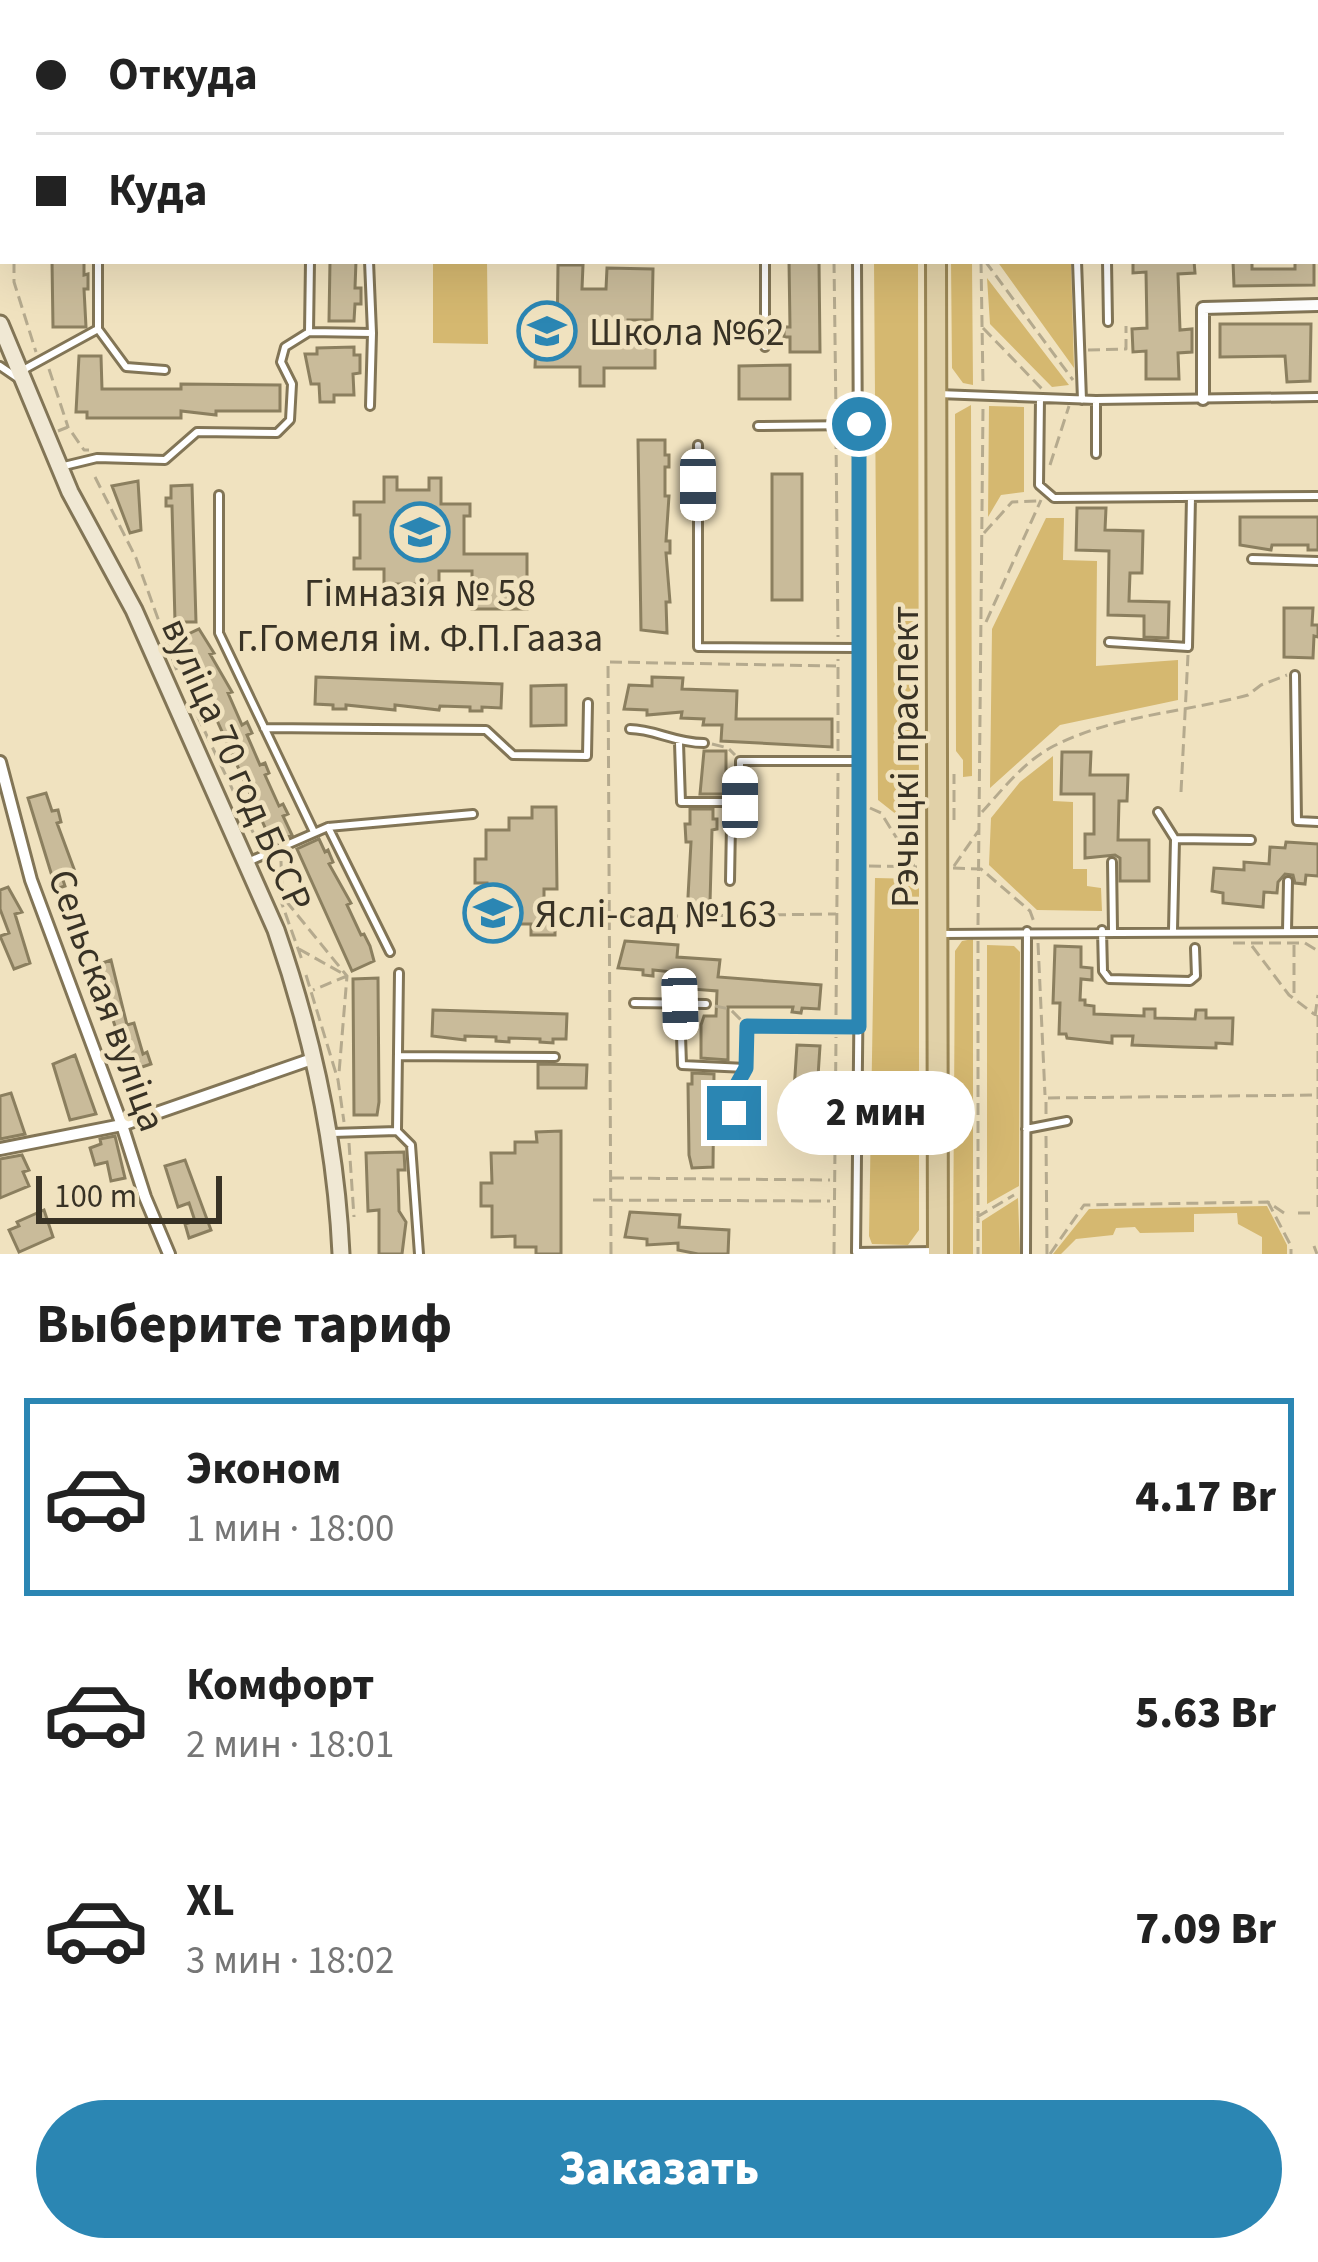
<!DOCTYPE html>
<html lang="ru">
<head>
<meta charset="utf-8">
<style>
	body { margin:0; font-family:"Source Sans 3",sans-serif; background:#f6f6f6; color:#222; height:100vh; display:flex; flex-direction:column; font-size:45px; white-space:nowrap }
	* { box-sizing:border-box; margin:0 }
	p { font-size:39px; color:#767676 }
	.icon { flex:none; width:66px; height:66px; fill:none; stroke:currentColor; stroke-width:2; stroke-linecap:round; stroke-linejoin:round }
	.map { position:relative; height:1254px; overflow:hidden }
	.details { display:flex; flex-direction:column; background:#fff; flex:1 }
	.details>* { flex:none }
	.hud { position:absolute; left:0px; top:0px; width:1320px; height:264px; box-shadow:0 12px 48px #0002; display:grid; align-content:center; height:264px; padding:0 36px; background:#fff }
	.scale { position:absolute; left:36px; bottom:30px; width:186px; box-sizing:border-box; padding-left:12px; border:6px solid #383225; border-top:0; font-size:33px; line-height:42px; white-space:nowrap; color:#383225; -webkit-text-stroke:9px #f0e2bf; paint-order:stroke }
	.end { position:absolute; width:54px; height:54px; margin:-27px; border:15px solid #2b86b3; background:#fff; box-shadow:0 0 0 6px #fff }
	.from { border-radius:50% }
	.bubble { position:absolute; height:84px; border-radius:42px; background:#fff; box-shadow:0 12px 48px #0002; font-size:39px; font-weight:800; line-height:84px; text-align:center }
	.car { position:absolute; width:36px; height:72px; margin:-36px -18px; border-radius:15px; box-shadow:0 0 9px 3px #0007; background:linear-gradient(#fff 24%,#345 0 40%,#fff 0 76%,#345 0 86%,#fff 0) }
	.hud b { display:flex; align-items:center; gap:42px; height:114px; font-size:45px }
	.hud b+b { border-top:3px solid #e0e0e0 }
	.hud i { width:30px; height:30px; background:#222 }
	ul { padding:0; list-style:none }
	li { display:flex; align-items:center; gap:36px; height:198px; margin:0 24px 18px; padding:0 12px; border:6px solid transparent; border-radius:0px }
	li div { flex:1 }
	li b { display:block; font-size:45px }
	li em { font-style:normal; font-weight:800 }
	li.on { border-color:#2b86b3 }
	li>.icon { width:108px; height:108px; stroke-width:1.5 }
	h2 { padding:0 36px; font-size:54px; line-height:144px }
	.action { display:flex; gap:24px; margin-top:auto; padding:24px 36px }
	.action a { flex:1; height:138px; border-radius:72px; background:#2b86b3; color:#fff; font-size:48px; font-weight:800; line-height:138px; text-align:center }
	.map>svg:first-child { display:block }
	.green { fill:#d5b870 }
	.building { fill:#c9bb9a; stroke:#8b7f5f; stroke-width:3 }
	.lines { fill:none; stroke-linecap:round; stroke-linejoin:round }
	.lane-casing { stroke:#827556; stroke-width:12 }
	.street-casing { stroke:#827556; stroke-width:16 }
	.secondary-casing { stroke:#827556; stroke-width:21 }
	.primary-casing { stroke:#998554; stroke-width:24 }
	.path { stroke:#b5aa8e; stroke-width:3; stroke-dasharray:12 6; stroke-linecap:butt }
	.lane { stroke:#fff; stroke-width:6 }
	.street { stroke:#fff; stroke-width:10 }
	.secondary { stroke:#f0e8d4; stroke-width:15 }
	.primary { stroke:#e1d1a8; stroke-width:18 }
	.route { stroke:#2b86b3; stroke-width:15 }
	.labels { text-anchor:middle; stroke-width:9; stroke-linejoin:round; paint-order:stroke }
	.poi-label { font-size:39px; fill:#383225; stroke:#f0e2bf; text-anchor:start }
	.street-label { font-size:39px; fill:#383225; stroke:#f0e2bf }
</style>
</head>
<body>
<div class="map">
<svg width="1318" height="1254" viewBox="0 0 1318 1254">
	<rect width="100%" height="100%" fill="#f0e2bf"/>
	<path class="green" d="M433 261H487L488 344 433 343Z
		M874 261H918L919 844 897 815 878 800Z
		M951 261H972L973 385 963 383 952 368Z
		M997 261H1071L1074 368Z
		M987 278 1069 385 1052 387 990 324Z
		M971 405 972 776 963 777V760L956 751 955 414Z
		M989 406 1024 407V492L1001 495 988 517Z
		M1046 518H1064L1063 560 1097 561 1096 666 1178 660V700L1060 725 990 788 992 629Z
		M1053 756V801L1073 802V869H1087V886L1101 888 1102 911 1037 910 989 865 991 818 1020 782Z
		M875 878 919 879V1230L908 1245 872 1244 869 1236Z
		M973 939V1254H953L955 951 962 941Z
		M987 945 1014 946 1020 952 1019 1186 987 1204Z
		M1018 1198 1020 1254H982V1221Z
		M1267 1206 1287 1245V1254H1262V1237L1238 1224 1237 1213 1194 1214V1232L1140 1233 1135 1227 1116 1228 1113 1235 1076 1239 1061 1254H1053L1089 1209Z"/>
	<path class="building" d="M52 261H84V275L88 274V289H84L86 327H53Z
		M330 261H356L355 288H361V304H355L354 321H329Z
		M789 261H819L820 352H790V337H784V327H790Z
		M1133 261H1194L1195 273 1178 274 1180 330 1192 329V352L1178 353 1179 379H1146V351L1133 352 1132 329 1147 328 1146 272 1133 273Z
		M1233 261H1252V269H1295V261H1314V285L1234 286Z
		M558 265H583L582 289H606L607 268 653 269 652 320H628V342H655V368H604V386H580V367H535L536 343H557Z
		M1220 324H1311L1310 381 1287 382 1285 356 1220 357Z
		M354 347V355H360V373L353 374 354 395H334V402H320L319 384H311L305 354H317V348Z
		M79 356H101L102 389H181V384L280 385V411H216V415L181 411V418H87V412H76Z
		M790 365V399H739V366Z
		M638 440H665V455H669V467H665V496H669L666 541H670V553H666L670 602H666L667 633 641 630Z
		M772 474H802V600H772Z
		M384 477H397V490H429V478H441V504H470V516H464V554H527V609H472V571H439V596H427V584H396V595H384V569H354V558H360V515H354V502H384Z
		M138 481 141 530 130 533 112 486Z
		M192 485 196 622H175L172 506H166V498H171V486Z
		M1077 508H1106L1105 530 1143 531 1142 573H1130L1129 601 1169 602 1168 638 1144 637V616L1108 615 1109 551 1076 550Z
		M1240 517H1318V550H1308V545H1272L1271 550 1240 545Z
		M1284 608H1313L1312 625H1318V637L1314 636 1313 658 1284 657Z
		M199 629 214 653 210 654 232 692 228 693 242 725 247 722 252 733 247 735 260 765 265 763 269 773 265 775 279 806 283 804 288 814 283 816 292 835 272 843 180 638Z
		M316 677 502 684 501 708 482 707V711H470V707L440 706 439 710 395 705V710L346 705V709H333V705L315 704Z
		M652 677 683 678 682 689 737 691 736 719H832V747L721 741 722 725H703L704 719 681 718 682 712 647 715V710L624 709 629 685 652 686Z
		M566 685V725L531 726V686Z
		M704 751H726V794H700Z
		M1062 752H1091L1090 775H1128L1127 801H1119L1118 840H1149V881H1120V858L1115 855 1085 858V834H1094V794H1061Z
		M46 793 52 811 58 810 61 822 57 823 74 869 61 874 65 886 56 889 28 798Z
		M532 807H556L557 889H544V910H555V935H531V924H508V914H487V883H475V859H486V830H509V818H532Z
		M690 809H713V819H717V829L712 830 710 903 691 904 688 897 691 842H686L685 824H690Z
		M319 839 325 852 328 850 333 862 329 864 351 903 347 905 361 935 364 934 370 946 374 961 352 971 297 849Z
		M1286 842 1318 844V876L1306 875 1305 884 1295 883 1293 875 1285 874 1278 882 1277 893 1264 892 1263 907 1223 903V893L1212 891 1214 868 1244 870V862L1269 864 1270 847 1285 848Z
		M8 887 22 912 15 914 30 963 14 969 0 936 9 933 0 909V890Z
		M625 941 678 945 677 957 720 960 718 977 821 985 819 1009 802 1008 801 1013 792 1012 793 1007H728V1060L701 1058V1025L704 1016H716L717 991 691 989 692 984 687 981 672 980 673 972 653 970V976L643 975V970L618 968Z
		M1055 946 1081 947V967L1092 968V980L1081 979 1080 1000H1085V1005L1094 1006V1014L1144 1016V1009H1155V1018L1195 1019 1196 1010H1206V1018H1233L1232 1044 1216 1043V1048L1183 1047 1132 1045 1133 1036H1112V1043L1067 1038 1066 1034H1059L1060 1003H1053Z
		M111 960 127 1025 134 1023 143 1054 147 1052 151 1064 130 1071 110 1011 107 1012 103 1000 109 999 103 978 99 980 94 966Z
		M378 978 379 1102 377 1115H354L353 979Z
		M433 1010 567 1014 566 1039H553V1043L540 1042V1039L509 1038V1042L496 1041V1037L465 1036V1040L432 1036Z
		M797 1045 820 1046 814 1137 791 1136Z
		M75 1055 96 1114 70 1120 53 1064Z
		M538 1064 587 1065 586 1088H538Z
		M692 1073 714 1074 713 1167 692 1168 689 1155 688 1084H692Z
		M11 1093 25 1134 0 1139V1096Z
		M561 1131V1254H536V1247H515V1236L492 1237V1206H481V1183H492L491 1153H515V1142H537L536 1132Z
		M115 1136 125 1178 111 1181 107 1162 95 1165 90 1148 101 1144 100 1139Z
		M404 1152 405 1170H398L399 1211 406 1222 402 1254H379V1210L368 1211 366 1153Z
		M22 1155 29 1170 23 1172 29 1186 0 1198V1159Z
		M185 1160 211 1230 189 1238 185 1224 195 1221 189 1203 178 1207 165 1166Z
		M44 1210 53 1237 19 1252 9 1230 19 1226 17 1222Z
		M630 1212 680 1215 679 1227 729 1230 728 1254H698L678 1250V1243L647 1245V1239L625 1237Z"/>
	<g class="lines">
		<defs>
			<path id="lane" d="M348 0 349 3
				M1231 3V0
				M0 159H3
				M98 261V329L126 367 165 370
				M765 261V347
				M857 261 860 866 856 1252 935 1251
				M1077 261 1082 400
				M1107 261 1108 322
				M309 332 310 261
				M0 366 19 379
				M23 370 98 329
				M938 394 1096 400 1318 397
				M1040 398 1039 485 1054 498 1318 496
				M370 406 372 333
				M758 426 859 425
				M698 445V647L859 648
				M1096 454V400
				M64 466 97 458 165 460 197 432 277 433 290 420 292 384 281 362 285 347 309 332 372 333 369 261
				M219 495V633L314 832
				M1252 559 1318 561
				M1109 642 1188 647 1191 497
				M1295 675 1297 821 1318 822
				M264 728 486 730 513 755 587 756 588 703
				M630 729C654 729 675 743 704 743
				M679 743 681 802H740
				M1158 812 1175 839 1173 930
				M328 827 390 952
				M1175 839 1251 840
				M250 861 328 827 473 814
				M1112 862 1113 930
				M730 881 731 823 740 802V761H859
				M1102 930 1103 971 1109 979 1190 981 1196 976 1195 948
				M1287 931 1288 881
				M940 934 1318 932
				M634 1003 706 1004
				M680 1005 682 1065 746 1068
				M399 1056 555 1057
				M1026 1129 1067 1121
				M397 1131 399 973
				M332 1133 397 1131 411 1145 419 1254
				M733 1140 736 1086 746 1068 747 1026 859 1027
				M1026 1254 1027 931"/>
			<path id="street" d="M1203 399V308L1318 305
				M0 762 31 880 122 1125 145 1197 169 1254
				M0 1149 122 1125 312 1059"/>
			<path id="secondary" d="M7 3V0
				M0 52 3 33
				M0 324 70 492 134 610 276 930C312 1034 336 1144 341 1254"/>
			<path id="primary" d="M934 0V3
				M936 261 938 1254"/>
		</defs>
		<use href="#lane" class="lane-casing"/>
		<use href="#street" class="street-casing"/>
		<use href="#secondary" class="secondary-casing"/>
		<use href="#primary" class="primary-casing"/>
		<path class="path" d="M830 0V3
			M906 0V3
			M979 0 985 3
			M1015 0V3
			M25 3V0
			M752 3V0
			M959 3V0
			M1132 3 1140 0
			M14 261V282L36 352
			M834 261 836 415
			M981 261 983 385
			M985 261 1073 380
			M983 328 1043 390
			M1088 350 1126 349V326
			M49 369 68 427
			M58 431 68 427 84 450H89
			M836 437 838 637
			M1050 465 1069 406
			M95 477 136 558 178 674
			M984 533 1012 502 1038 501
			M986 622 1041 500
			M197 715 260 847
			M712 744 728 748 735 755
			M838 751V659
			M1181 792 1188 655
			M870 808 881 813 914 866
			M982 812C1002 790 1023 763 1050 748 1112 715 1182 713 1248 695L1261 685 1287 675
			M954 820V774
			M281 861 282 893
			M267 862 302 960
			M869 866 919 867
			M954 866 979 830
			M953 868 981 869 1030 911 1034 922
			M286 901 347 976 339 1073
			M612 917 836 914
			M978 925 983 407
			M978 941V1254
			M1038 943 1045 1095
			M1233 943H1305L1318 951
			M1294 945V995
			M1252 946 1289 995 1314 1014
			M299 949 347 976 313 990
			M306 975 338 1080 344 1122
			M715 1006 730 1009 742 1021
			M836 1015 838 773
			M1318 1015V1212
			M1315 1016 1318 995
			M1046 1114V1098L1318 1095
			M1046 1136 1047 1254
			M349 1143 354 1217
			M612 1178 830 1180
			M593 1200 830 1201
			M1284 1213 1268 1202 1291 1246V1254
			M1298 1213H1315
			M977 1217 1014 1195
			M1314 1246 1317 1254
			M611 1254 608 662 836 666
			M834 1254 836 1037
			M1050 1254 1084 1205 1268 1202"/>
		<use href="#lane" class="lane"/>
		<use href="#street" class="street"/>
		<use href="#secondary" class="secondary"/>
		<use href="#primary" class="primary"/>
	</g>
	<g class="lines">
		<path class="route" d="M734 1113 736 1086 746 1068 747 1026 859 1027V424"/>
	</g>
	<defs>
		<symbol id="school-ring" viewBox="-11 -11 22 22"><circle r="9.5" fill="#f0e2bf" stroke="#2b86b3" stroke-width="1.5"/><path d="M0-5L7-2L0 1L-7-2ZM-4 1L0 2.5L4 1V4Q0 6-4 4Z" fill="#2b86b3"/></symbol>
	</defs>
	<g fill-rule="evenodd">
		<use href="#school-ring" x="514" y="298" width="66" height="66"/>
		<use href="#school-ring" x="387" y="499" width="66" height="66"/>
		<use href="#school-ring" x="460" y="880" width="66" height="66"/>
	</g>
	<g class="labels">
		<g class="poi-label">
			<text x="589" y="345">Школа №62</text>
			<text x="420" y="606" text-anchor="middle">Гімназія № 58<tspan x="420" dy="45">г.Гомеля ім. Ф.П.Гааза</tspan></text>
			<text x="535" y="927">Яслі-сад №163</text>
		</g>
		<g class="street-label">
			<text transform="translate(904 757) rotate(-90)" y="14">Рэчыцкі праспект</text>
			<text transform="translate(238 764) rotate(66)" y="14">вуліца 70 год БССР</text>
			<text transform="translate(108 1000) rotate(70)" y="14">Сельская вуліца</text>
		</g>
	</g>
</svg>
<div class="scale">100 m</div>
<i class="end from" style="left:859px;top:424px"></i>
<i class="end" style="left:734px;top:1113px"></i>
<div class="bubble" style="left:777px;top:1071px;width:198px">2 мин</div>
<i class="car" style="left:698px;top:485px;rotate:180deg"></i>
<i class="car" style="left:740px;top:802px;rotate:0deg"></i>
<i class="car" style="left:680px;top:1004px;rotate:178deg"></i>
<div class="hud">
<b><i class="from"></i>Откуда</b>
<b><i></i>Куда</b>
</div>
</div>
<section class="details">
<h2>Выберите тариф</h2>
<ul>
<li class="on"><svg class="icon" aria-label="car" viewBox="0 0 24 24"><path d="M5 17H2v-5l4-1 3-4h7l3 4 3 1v5h-3M9 17h6M6 11h13"/><circle cx="7" cy="17" r="2"/><circle cx="17" cy="17" r="2"/></svg><div><b>Эконом</b><p>1 мин · 18:00</p></div><em>4.17 Br</em></li>
<li><svg class="icon" aria-label="car" viewBox="0 0 24 24"><path d="M5 17H2v-5l4-1 3-4h7l3 4 3 1v5h-3M9 17h6M6 11h13"/><circle cx="7" cy="17" r="2"/><circle cx="17" cy="17" r="2"/></svg><div><b>Комфорт</b><p>2 мин · 18:01</p></div><em>5.63 Br</em></li>
<li><svg class="icon" aria-label="car" viewBox="0 0 24 24"><path d="M5 17H2v-5l4-1 3-4h7l3 4 3 1v5h-3M9 17h6M6 11h13"/><circle cx="7" cy="17" r="2"/><circle cx="17" cy="17" r="2"/></svg><div><b>XL</b><p>3 мин · 18:02</p></div><em>7.09 Br</em></li>
</ul>
<div class="action"><a>Заказать</a></div>
</section>
</body>
</html>
